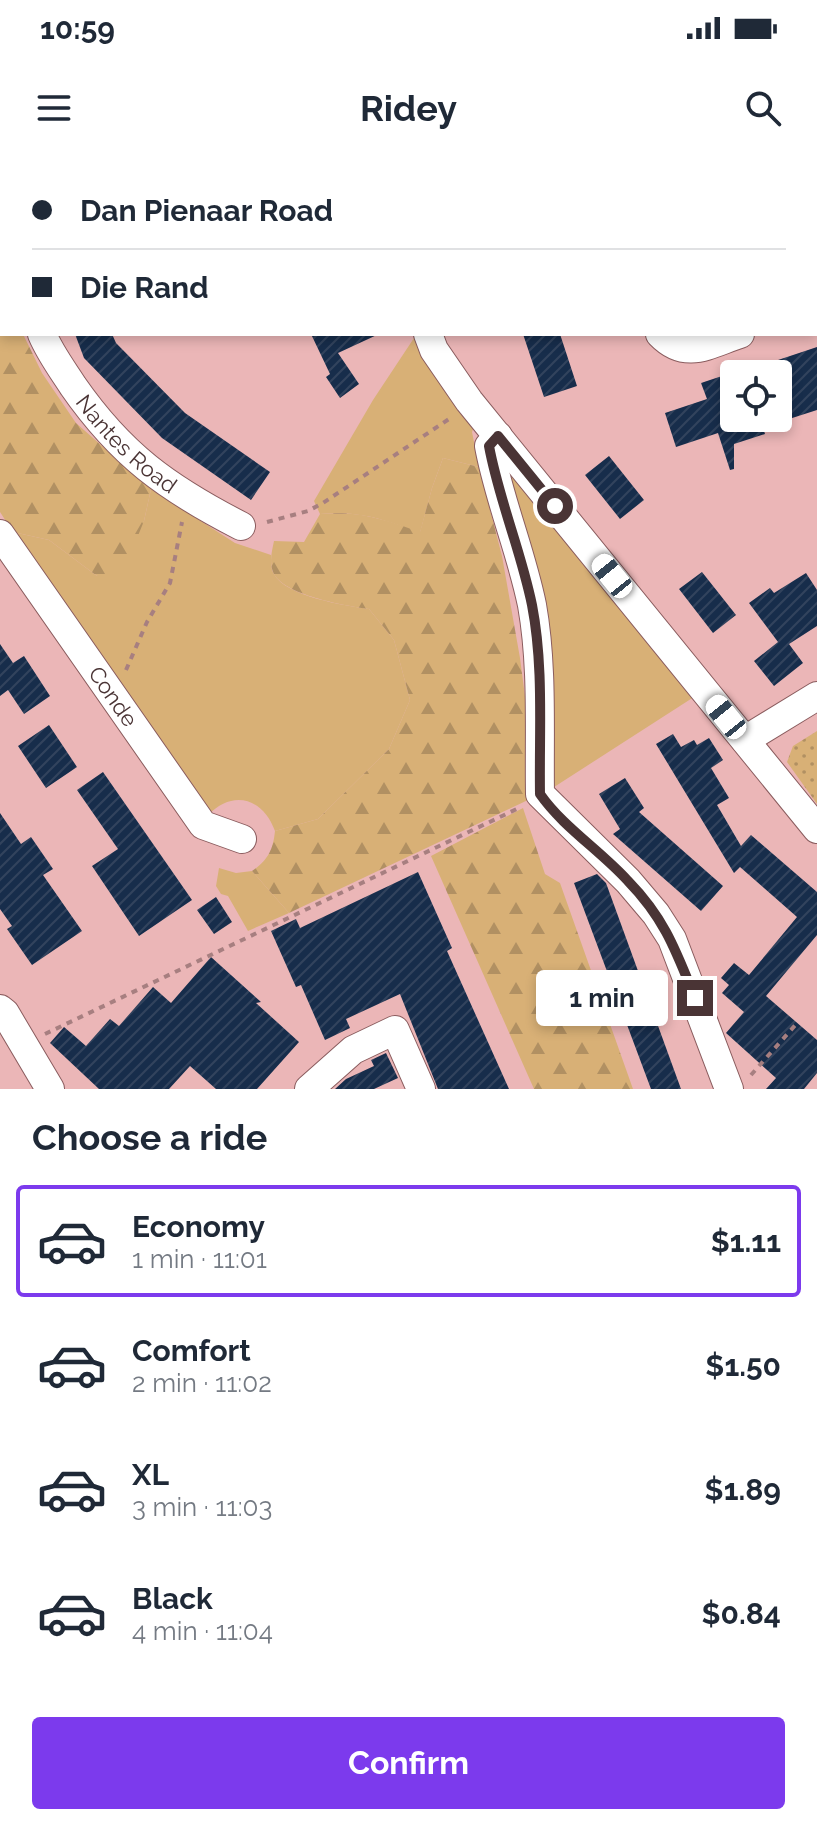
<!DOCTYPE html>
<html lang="en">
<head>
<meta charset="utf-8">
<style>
	body { margin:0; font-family:Raleway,sans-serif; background:#f2f2f3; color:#1f2937; height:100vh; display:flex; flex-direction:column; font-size:30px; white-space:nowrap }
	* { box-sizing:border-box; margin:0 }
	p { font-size:26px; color:#747a83 }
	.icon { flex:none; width:44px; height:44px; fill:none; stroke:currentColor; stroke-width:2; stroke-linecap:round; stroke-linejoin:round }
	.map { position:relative; height:929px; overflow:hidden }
	.sheet { display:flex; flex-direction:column; background:#fff; flex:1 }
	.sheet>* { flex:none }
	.guide { position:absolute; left:0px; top:0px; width:818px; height:176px; box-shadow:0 4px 12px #0003; display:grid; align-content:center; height:176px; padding:0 32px; background:#fff }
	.tools { position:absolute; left:720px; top:200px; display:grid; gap:16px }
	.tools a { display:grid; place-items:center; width:72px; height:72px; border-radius:8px; background:#fff; box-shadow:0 4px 12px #0003; font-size:40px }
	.end { position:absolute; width:36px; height:36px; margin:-18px; border:10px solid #4a3435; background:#fff; box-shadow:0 0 0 4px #fff }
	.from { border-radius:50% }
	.bubble { position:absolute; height:56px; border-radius:8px; background:#fff; box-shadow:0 4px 12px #0003; font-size:26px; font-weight:700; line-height:56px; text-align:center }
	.car { position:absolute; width:24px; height:48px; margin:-24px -12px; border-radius:10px; box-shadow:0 0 6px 2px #0007; background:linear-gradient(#fff 24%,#345 0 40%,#fff 0 76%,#345 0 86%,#fff 0) }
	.guide b { display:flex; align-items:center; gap:28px; height:76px; font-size:30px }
	.guide b+b { border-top:2px solid #e0e1e3 }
	.guide i { width:20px; height:20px; background:#1f2937 }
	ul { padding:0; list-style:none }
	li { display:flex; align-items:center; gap:24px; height:112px; margin:0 16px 12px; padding:0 16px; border:4px solid transparent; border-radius:8px }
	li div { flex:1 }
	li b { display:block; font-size:30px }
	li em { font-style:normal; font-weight:700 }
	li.selected { border-color:#7c3aed }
	li>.icon { width:72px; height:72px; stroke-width:1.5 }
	h2 { padding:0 32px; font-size:36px; line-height:96px }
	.primary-button { display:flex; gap:16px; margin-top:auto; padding:16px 32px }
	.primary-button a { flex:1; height:92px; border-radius:8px; background:#7c3aed; color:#fff; font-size:32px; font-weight:700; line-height:92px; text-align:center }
	.status { display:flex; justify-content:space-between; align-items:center; height:56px; padding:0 40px; background:#fff; direction:ltr }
	.status svg { height:22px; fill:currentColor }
	header { display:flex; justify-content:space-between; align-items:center; height:104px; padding:0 32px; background:#fff; font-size:36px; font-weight:700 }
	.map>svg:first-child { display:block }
	.grass { fill:#d8b076 }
	.forest { fill:url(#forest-firs) }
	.park { fill:url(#park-dots) }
	.building { fill:url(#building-hatch) }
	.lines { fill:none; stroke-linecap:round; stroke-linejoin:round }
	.street-casing { stroke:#8a5c5e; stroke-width:30 }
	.path { stroke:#a77f80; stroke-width:4; stroke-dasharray:6 6; stroke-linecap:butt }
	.street { stroke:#fff; stroke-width:28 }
	.route { stroke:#4a3435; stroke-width:10 }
	.labels { text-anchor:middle; stroke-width:8; stroke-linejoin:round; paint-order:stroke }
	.street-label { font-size:22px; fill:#4a3435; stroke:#ebb6b7 }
</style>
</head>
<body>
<div class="status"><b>10:59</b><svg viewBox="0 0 49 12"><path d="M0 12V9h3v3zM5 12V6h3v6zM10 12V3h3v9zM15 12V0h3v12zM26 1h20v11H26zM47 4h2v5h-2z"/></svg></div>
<header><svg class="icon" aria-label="menu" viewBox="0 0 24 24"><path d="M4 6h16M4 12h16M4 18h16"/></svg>Ridey<svg class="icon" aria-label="search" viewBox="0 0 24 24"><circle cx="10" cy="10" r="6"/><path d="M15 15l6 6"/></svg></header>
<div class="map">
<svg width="817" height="929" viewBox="0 0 817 929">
	<defs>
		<pattern id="forest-firs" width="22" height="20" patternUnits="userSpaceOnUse" patternTransform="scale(2)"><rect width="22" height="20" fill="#d8b076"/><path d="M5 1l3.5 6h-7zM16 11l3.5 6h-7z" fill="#b19062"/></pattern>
		<pattern id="park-dots" width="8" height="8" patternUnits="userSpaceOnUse" patternTransform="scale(2)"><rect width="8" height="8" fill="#d8b076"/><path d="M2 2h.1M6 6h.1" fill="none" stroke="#b19062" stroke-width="1.8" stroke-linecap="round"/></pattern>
		<pattern id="building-hatch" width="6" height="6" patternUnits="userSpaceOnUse" patternTransform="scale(2)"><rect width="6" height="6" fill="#172d4b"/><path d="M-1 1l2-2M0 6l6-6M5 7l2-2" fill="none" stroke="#32435d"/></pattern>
	</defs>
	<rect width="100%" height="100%" fill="#ebb6b7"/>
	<path class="grass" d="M414 178 428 204 475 264 472 272 479 307 443 298 432 328 420 373C382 359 361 351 320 354L314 341 373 240Z
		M505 305 697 535 551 629Z
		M151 329 235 383 271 395C271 401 271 410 274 414 285 436 346 446 369 449L394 480 410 540 389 589 318 659 275 671C263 638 233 629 208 655L13 372 49 380 97 416 144 361Z
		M219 708 236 713 252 711 289 753 248 771 228 736 221 734 216 726Z"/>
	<path class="forest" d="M0 112 2 174H23L42 213 76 263 151 329 144 361 124 410 97 416 49 380 13 372 0 352Z
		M443 298 479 307 502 396 520 498 526 544 528 640 289 753 252 711C268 700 273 690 275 671L318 659 389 589 410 540 394 480 369 449C346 446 282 435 273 412 269 401 272 391 274 381L304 382 320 354C361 351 382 359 420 372L432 328Z
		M523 648 545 714 560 723 633 929H534L431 696Z"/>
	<path class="park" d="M610 0H761L762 2H611Z
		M817 571V644L787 602 793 586Z"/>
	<path class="building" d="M75 174H112L116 183 185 253 270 312 251 340 162 278 84 198Z
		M311 174H379L338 193 359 224 340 238 326 217 330 214Z
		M523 174H560L577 226 544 237Z
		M817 187V250L786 260 778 236V200Z
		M734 212V258H760L765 274 734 284V309L730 310 718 273 676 287 665 253 707 239 701 223Z
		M609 296 644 340 620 359 585 315Z
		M702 412 736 455 713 473 679 429Z
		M806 413 817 430V466L789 484 803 503 774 526 754 501 778 482 749 443 770 428 774 433Z
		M0 484 13 503 24 496 50 536 24 554 8 530 0 536Z
		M49 565 77 607 46 628 18 586Z
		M673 574 681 587 694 580 697 585 709 578 723 600 711 608 729 638 717 645 741 686 751 675 817 732V775L766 836 817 880V913L804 929H766L776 918 726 873 744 852 722 833 729 825 721 818 734 803 749 815 797 757 740 707 734 713 656 584Z
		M103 612 192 740 139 776 92 706 118 689 77 630Z
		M625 618 644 648 639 652 723 726 701 751 613 674 620 669 599 634Z
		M0 653 21 684 31 677 53 709 43 715 82 771 32 805 7 769 12 766 0 749Z
		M418 712 452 788 447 791 509 929H438L400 834 346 859 350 868 325 880 301 825 296 827 271 771 296 759 300 768Z
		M597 714 606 723 681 929H651L574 723Z
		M216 737 232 762 214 774 197 750Z
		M211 797 261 842 256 843 299 882 257 929H216L190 906 169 929H99L50 883 64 867 86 886 110 859 119 866 153 827 171 843Z
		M386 893 398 918 374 929H335L346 919 374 906 371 900Z"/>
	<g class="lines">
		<defs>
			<g id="street">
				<path d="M12 0V2"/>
				<path d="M366 0 367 2"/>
				<path d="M599 0V2"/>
				<path d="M775 0 776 2"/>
				<path d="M508 2 514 0"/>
				<path id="s1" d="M42 174C50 193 62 209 73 226 121 295 167 328 241 366"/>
				<path d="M428 174 434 190 469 241 817 669"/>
				<path d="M660 174C686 201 709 184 740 174"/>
				<path d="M498 276 489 286C499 340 521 391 532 445 543 507 539 572 540 634L628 721 656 754 672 779 729 929"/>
				<path id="s2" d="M0 374 203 665 242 679"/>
				<path d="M745 580 817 536"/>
				<path d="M0 849 5 853 50 929"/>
				<path d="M309 929 353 890 395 870 421 929"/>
			</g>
		</defs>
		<use href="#street" class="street-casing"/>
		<path class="path" d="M267 362 308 351 323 343 449 259
			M126 510 147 462 170 423 182 362
			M45 874 521 647
			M751 915 798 862"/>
		<use href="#street" class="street"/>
	</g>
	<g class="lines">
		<path class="route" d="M555 346 498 276 489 286C499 340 521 391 532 445 544 507 539 572 540 634 563 667 601 691 628 721 665 759 676 791 695 838"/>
	</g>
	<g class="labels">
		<g class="street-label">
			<text dy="8" stroke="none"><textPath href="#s1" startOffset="140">Nantes Road</textPath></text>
			<text dy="8" stroke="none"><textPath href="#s2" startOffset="198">Conde</textPath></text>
		</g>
	</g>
</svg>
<div class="tools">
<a><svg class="icon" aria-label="locate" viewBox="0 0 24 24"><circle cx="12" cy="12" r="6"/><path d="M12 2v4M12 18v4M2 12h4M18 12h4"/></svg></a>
</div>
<i class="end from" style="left:555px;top:346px"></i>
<i class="end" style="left:695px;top:838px"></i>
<div class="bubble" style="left:536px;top:810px;width:132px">1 min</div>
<i class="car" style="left:612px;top:416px;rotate:321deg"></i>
<i class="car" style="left:726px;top:557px;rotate:321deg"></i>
<div class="guide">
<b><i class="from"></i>Dan Pienaar Road</b>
<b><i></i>Die Rand</b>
</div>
</div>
<section class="sheet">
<h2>Choose a ride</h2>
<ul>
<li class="selected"><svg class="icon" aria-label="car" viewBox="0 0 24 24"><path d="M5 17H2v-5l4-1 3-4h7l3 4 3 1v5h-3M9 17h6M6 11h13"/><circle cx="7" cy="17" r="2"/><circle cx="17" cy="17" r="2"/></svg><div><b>Economy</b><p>1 min · 11:01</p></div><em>$1.11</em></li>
<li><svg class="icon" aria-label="car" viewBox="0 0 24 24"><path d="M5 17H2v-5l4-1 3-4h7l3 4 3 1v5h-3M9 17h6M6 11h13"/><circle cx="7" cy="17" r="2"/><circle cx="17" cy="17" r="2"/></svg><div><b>Comfort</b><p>2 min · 11:02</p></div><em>$1.50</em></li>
<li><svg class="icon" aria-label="car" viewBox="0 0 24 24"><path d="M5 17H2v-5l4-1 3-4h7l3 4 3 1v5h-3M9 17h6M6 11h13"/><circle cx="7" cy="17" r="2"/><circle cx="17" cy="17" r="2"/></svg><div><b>XL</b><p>3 min · 11:03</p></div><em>$1.89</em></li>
<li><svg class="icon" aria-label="car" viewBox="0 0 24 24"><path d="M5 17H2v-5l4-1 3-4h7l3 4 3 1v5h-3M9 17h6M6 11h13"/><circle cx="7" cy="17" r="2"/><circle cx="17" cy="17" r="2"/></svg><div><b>Black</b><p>4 min · 11:04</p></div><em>$0.84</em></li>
</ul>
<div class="primary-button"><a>Confirm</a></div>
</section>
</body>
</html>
